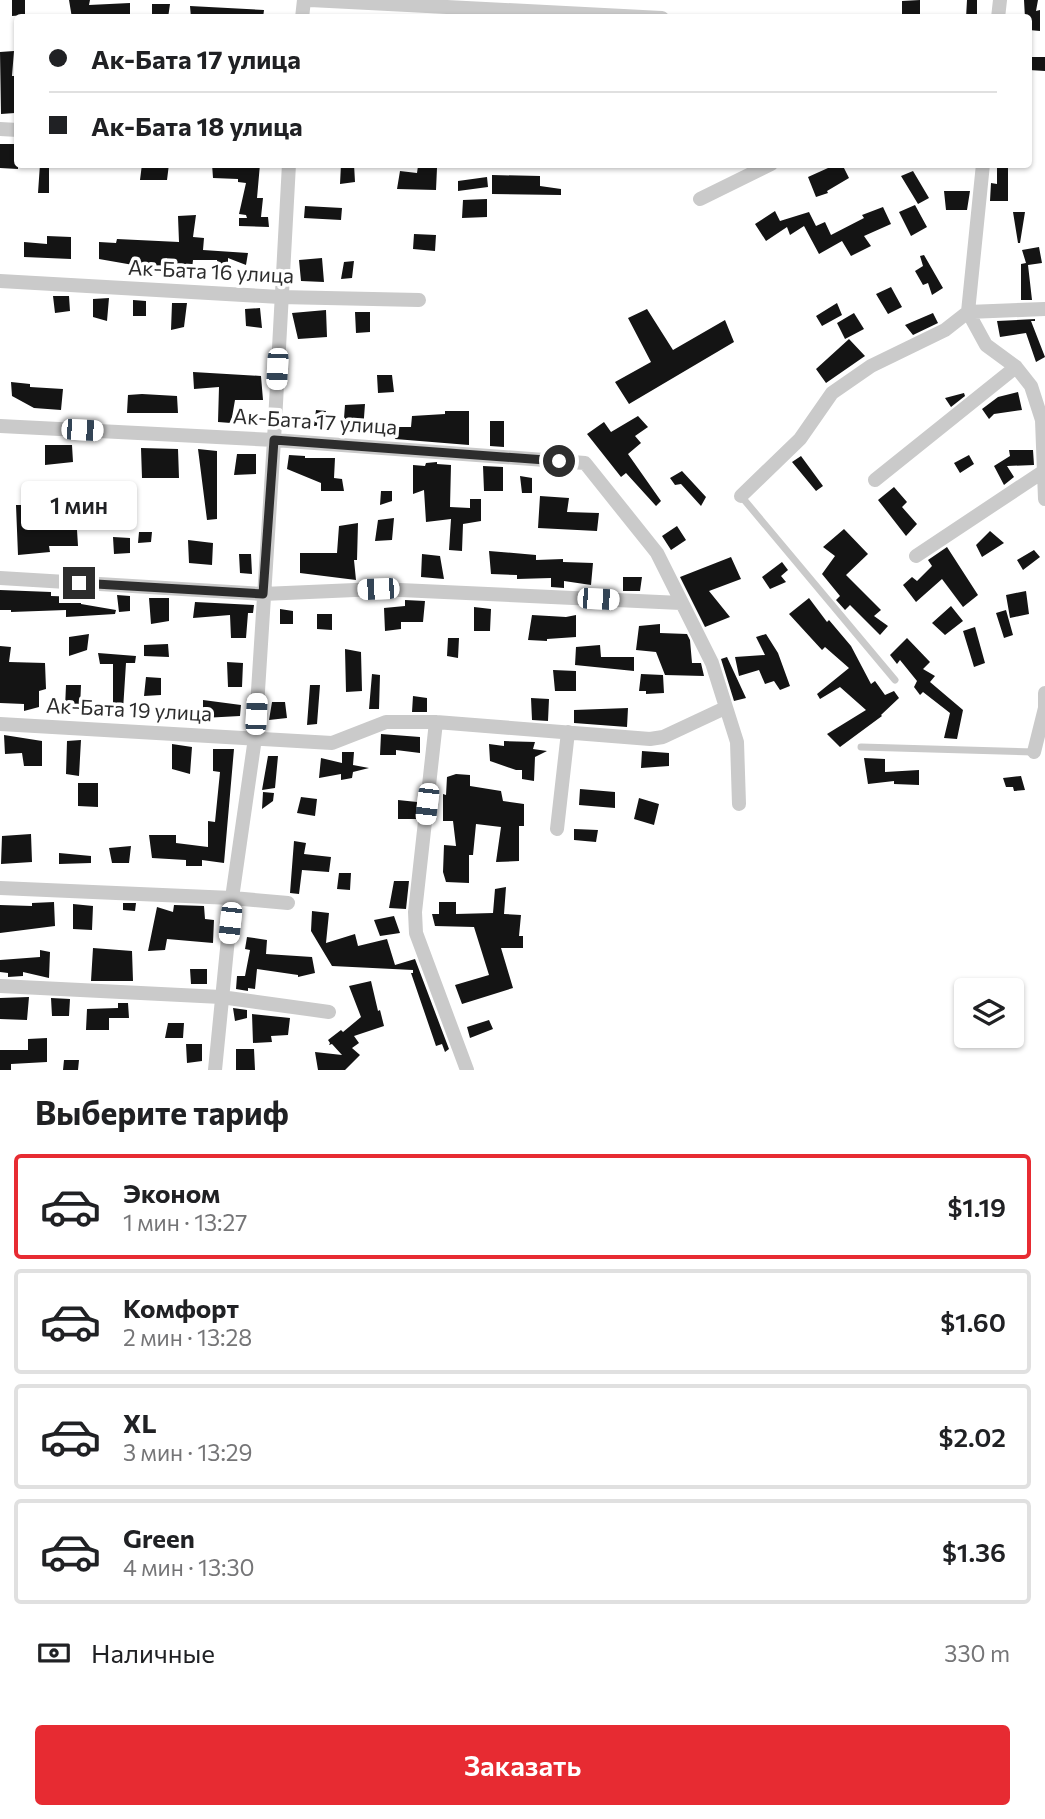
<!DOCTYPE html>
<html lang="ru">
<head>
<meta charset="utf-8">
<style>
	body { margin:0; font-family:Commissioner,sans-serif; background:#f6f6f6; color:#202124; height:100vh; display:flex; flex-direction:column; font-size:26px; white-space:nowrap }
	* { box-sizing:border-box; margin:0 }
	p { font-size:23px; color:#757577 }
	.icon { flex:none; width:38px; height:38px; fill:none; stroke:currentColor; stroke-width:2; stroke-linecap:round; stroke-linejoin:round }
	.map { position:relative; height:1070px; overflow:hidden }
	.details { display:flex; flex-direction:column; background:#fff; flex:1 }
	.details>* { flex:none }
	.top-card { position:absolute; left:14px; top:14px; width:1018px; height:154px; border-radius:7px; box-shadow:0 2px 5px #0004; display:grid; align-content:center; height:154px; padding:0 35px; background:#fff }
	.fabs { position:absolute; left:954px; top:978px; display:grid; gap:14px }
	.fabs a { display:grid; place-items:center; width:70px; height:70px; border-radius:7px; background:#fff; box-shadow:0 2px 5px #0004; font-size:35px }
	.end { position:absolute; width:32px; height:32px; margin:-16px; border:9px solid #2d2d2d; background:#fff; box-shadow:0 0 0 4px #fff }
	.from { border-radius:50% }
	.bubble { position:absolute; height:49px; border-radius:7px; background:#fff; box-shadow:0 2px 5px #0004; font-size:23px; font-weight:600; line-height:49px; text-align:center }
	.car { position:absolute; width:21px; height:42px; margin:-21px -10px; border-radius:9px; box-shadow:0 0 5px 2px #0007; background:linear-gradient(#fff 24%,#345 0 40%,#fff 0 76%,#345 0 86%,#fff 0) }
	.top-card b { display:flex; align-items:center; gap:24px; height:66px; font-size:26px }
	.top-card b+b { border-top:2px solid #e0e0e0 }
	.top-card i { width:18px; height:18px; background:#202124 }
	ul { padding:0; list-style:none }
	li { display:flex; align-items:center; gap:21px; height:105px; margin:0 14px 10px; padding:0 21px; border:4px solid #e0e0e0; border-radius:7px }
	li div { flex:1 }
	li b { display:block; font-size:26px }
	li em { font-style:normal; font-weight:600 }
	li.current { border-color:#e72b32 }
	li>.icon { width:63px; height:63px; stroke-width:1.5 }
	h2 { padding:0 35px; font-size:32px; line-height:84px }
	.pay { display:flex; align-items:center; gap:18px; height:77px; padding:0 35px; font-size:26px }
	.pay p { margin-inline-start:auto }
	.button { display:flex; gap:14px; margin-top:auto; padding:14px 35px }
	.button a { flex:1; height:80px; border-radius:7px; background:#e72b32; color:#fff; font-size:28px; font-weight:600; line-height:80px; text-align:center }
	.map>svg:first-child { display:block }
	.building { fill:#141414 }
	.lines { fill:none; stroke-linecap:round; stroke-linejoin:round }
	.service { stroke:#cacaca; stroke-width:7 }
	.minor { stroke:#cacaca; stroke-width:14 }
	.route { stroke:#2d2d2d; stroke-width:9 }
	.labels { text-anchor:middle; stroke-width:7; stroke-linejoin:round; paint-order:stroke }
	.street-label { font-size:21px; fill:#2d2d2d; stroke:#fff }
</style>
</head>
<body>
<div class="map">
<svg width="1045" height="1070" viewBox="0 0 1045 1070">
	<rect width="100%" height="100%" fill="#fff"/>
	<path class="building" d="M12 0H25V15L12 16Z
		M69 0H90L89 5 130 3V18H72Z
		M920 0V18H902V1Z
		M967 0H977V18H966Z
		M1024 0H1038L1036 11 1040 10V31L1029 30V18H1025Z
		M152 4H170L168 18H152Z
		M190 6 264 10 263 18H191Z
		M14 51 12 76H15V113L1 114 0 52Z
		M1029 57H1045V71L1029 70Z
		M0 144H18V169L0 168Z
		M40 164H49V193H38Z
		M142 164H169L167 180H140Z
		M212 164H260L257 198H263L261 217H268L269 227 239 226V218H247L246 215 239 214 246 183 238 182V179L213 178Z
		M341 164H354L355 182 340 184Z
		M826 164H842L849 178 827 191 828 193 816 197 808 177 828 168Z
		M997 164H1008V201H990L991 183 997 184Z
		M418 166 437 168 436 190 397 189 400 171 417 173Z
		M913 171 929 198 918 204 901 176Z
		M492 175 540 176V186L561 189V195L492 194Z
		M487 177 488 187 458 191V181Z
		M944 191H970L967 210H946Z
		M487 199V217L462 218 463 200Z
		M915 205 927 227 911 236 899 212Z
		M305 206 342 208 341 220 304 218Z
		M883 207 891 224 864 236 871 246 851 256 842 241 819 254 804 226 790 235 787 227 766 241 755 224 775 211 780 221 809 212 816 226 825 222 831 235 864 218 862 215Z
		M1013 212H1025L1020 243H1018Z
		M196 215 193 237 204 238 203 250 248 253 246 265 228 258V269H218L217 260H193L192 269 176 270 177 265 139 266 99 259V242L116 243 117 239 179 242 178 216Z
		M414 234 436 235 435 251 413 249Z
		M47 236 71 237V259L24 257V242L47 244Z
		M1039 247 1042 263 1028 265 1032 300H1021V264L1026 263 1022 250Z
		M924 255 943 288 932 295 928 283 923 285 915 271 923 266 920 256Z
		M322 258 324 282 301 281 299 260Z
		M354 261 352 278 341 279 344 262Z
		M891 287 902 307 888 314 876 294Z
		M53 296H69L70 311 55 313Z
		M109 298 107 321 93 317V299Z
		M133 300 146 301V316H133Z
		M172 303H187L184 327 171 330Z
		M837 303 842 315 822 326 816 316Z
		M260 308 262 328 246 326 245 309Z
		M647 309 673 350 725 320 734 342 629 404 615 382 651 362 628 318Z
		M326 310 327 337 298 339 292 313Z
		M355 312H370V332L356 333Z
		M854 313 864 329 845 339 837 323Z
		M933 313 938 323 913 335 905 325Z
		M1035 319V321H1031L1045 357 1036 362 1026 333 1000 337 997 321Z
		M849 339 865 356 826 383 816 369Z
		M193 372 261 376 263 400H235L231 423 218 422 219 387 194 389Z
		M377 375H392L394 392 378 393Z
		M11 382 30 384V387L63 389 61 410 34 408 12 396Z
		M1018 392 1022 410 994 414 989 419 982 409 998 397Z
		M964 393 965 396 951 407 945 398Z
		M142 394 177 396 178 413H127L128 395Z
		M365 404 363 431 343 432 345 405Z
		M316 410 326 411 324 425 314 426Z
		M445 411H469V445L395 439 394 427H411L412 416 445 414Z
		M638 416 648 427 635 436 641 443 628 454 661 501 656 506 626 473 621 477 587 434 604 422 611 432Z
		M490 421H504V447L490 446Z
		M45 445H72L73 462 45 465Z
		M141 448 178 449 179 478H142Z
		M198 449 217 451V519L207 520Z
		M1009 450H1033L1034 465 1007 466 1014 477 1004 485 994 466 1010 456Z
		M237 454H256V474L234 475Z
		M289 455 305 456V458H335L334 478 342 479 344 491H321V483L287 469Z
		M969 455 974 464 960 473 954 463Z
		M801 456 823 486 816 491 792 462Z
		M437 462V464L451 465 450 507 470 508V499H481V521L463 524 462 551 449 550 451 519 426 522 424 490 413 494V465L425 466 426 463Z
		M483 466 503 467V491H484Z
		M682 471 706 497 701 506 681 484 675 485 670 478Z
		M520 476 532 478V493H522Z
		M894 487 907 502 902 507 917 524 906 536 878 500Z
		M381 491H392V501L380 505Z
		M540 496 569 498 567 512 599 513 597 531 538 528Z
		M46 498 72 501 71 530H77L78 546H49L50 552 18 555 16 505H45Z
		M394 518 392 540 375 541 378 520Z
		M358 523 357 560H354L356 580 300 573V553H337L339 526Z
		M677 526 686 540 671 550 662 536Z
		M844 529 868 554 846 575 881 610 874 616 888 626 880 635 850 605 845 610 836 600 840 596 822 574 835 556 823 547Z
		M990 531 1004 543 982 557 976 545Z
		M139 532H152L151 542 138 543Z
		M113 537 130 538V553L114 554Z
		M188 540 213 543 212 565 189 563Z
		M947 547 978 595 963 607 942 579 916 602 903 585 912 577 917 581 932 566 928 560Z
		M1034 550 1040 557 1023 570 1017 560Z
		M489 551 536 555V560L563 559V562L593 563 591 585 564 581V588L551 587V578L517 579V575L491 574Z
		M239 554H251L252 574 240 573Z
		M422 554 440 556 444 579 421 577Z
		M731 557 741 579 709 591 730 617 705 627 680 577Z
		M782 562 788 570 781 576 786 582 770 589 762 577Z
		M623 577H642L640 591H623Z
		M0 590 51 592V596L81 597V604L116 610 115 614 66 617V610L11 612V610H0Z
		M1026 591 1029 614 1010 618 1006 595Z
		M117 595 130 596V611L119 612Z
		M149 598H169V621L151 624Z
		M809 598 827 622 829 620 851 646 871 684 875 681 885 695 894 691 899 698 881 715 882 716 840 747 827 734 866 710 840 687 820 699 817 694 849 668 825 647 822 650 789 614Z
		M405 600 425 601 423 622H401V629L385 631 384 608 405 606Z
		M195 602 254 605 253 613H248L246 638H231L230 615 193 618Z
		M951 606 963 621 945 635 932 623Z
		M474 607 491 609 490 631H474Z
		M280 609 293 611V624H280Z
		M1006 610 1013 635 1004 638 996 613Z
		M317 614H332V630L317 629Z
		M532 615 566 617 576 615V637L547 639V641L528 640Z
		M660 624V633L687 634 690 640 692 663H701L704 676 665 675 656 652 636 650 639 626Z
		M975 627 985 663 974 667 963 631Z
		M89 634 87 650 69 656V637Z
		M766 634 778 653 790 686 780 690 774 681 765 684 759 670 739 676 735 657 765 655 756 637Z
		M448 638H459L458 658 447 656Z
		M907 638 930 662 923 669 935 676 930 682 963 710 957 739 944 738 950 713 923 692 920 695 914 687 917 681 900 660 897 664 890 655Z
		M168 644 169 657 144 656V645Z
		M600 645 601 657H634V671L575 665 576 647Z
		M0 646 11 647 9 662 45 663 46 689 39 691V707L24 711V704L0 703Z
		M345 649 361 652 362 691 346 692Z
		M98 653 136 656 135 663H126L123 710 113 713V664H100Z
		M727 657 746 698 734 701 721 659Z
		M227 662 243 663 242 687H228Z
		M553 670 576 671V691H555Z
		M372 674 380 675 379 709H369Z
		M641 674 663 675 664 693 646 694V691H639Z
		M146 677 161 678V695L144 696Z
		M66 685H81L80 708H65Z
		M310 685H320L317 724 307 725Z
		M413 696 427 698V712H412Z
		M531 698 549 699 548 721 532 720Z
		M203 700 241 705 240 716 203 718Z
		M272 702H285L287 718 269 720Z
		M628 708 627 727 574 723V710Z
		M381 734 420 737V753L396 750V755H380Z
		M4 735 42 741V766H24L22 753 5 754Z
		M81 740 79 776 66 774 67 741Z
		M504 741 535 742 533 749 547 751 535 757 534 781 522 779V770H516L490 761 489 744 504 746Z
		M172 744 192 747 190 774 172 769Z
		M213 749H234L224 863 202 860V866H186V860L152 858 149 835H176V843L208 847V821L215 822 220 772 213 771Z
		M642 751 669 753V766L641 768Z
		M342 752H354L353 765 369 768 353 772 352 778 341 780V774L319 778 321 758 342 763Z
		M268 756H278L275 788 262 790Z
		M864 758 885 759V772L919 770V785L894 784V781L868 784Z
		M456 774 470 775V786L501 791 503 801 524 804V826H519V861L496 862 501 827 476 824 473 855H469V883L446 882 443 872 444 845 456 846 453 821H443V794L446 795 447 777Z
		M1021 776 1025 790 1014 791 1013 787H1006L1003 778Z
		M78 783H98V807L78 806Z
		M580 789 615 792V808L579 805Z
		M263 792 274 793 273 801 262 809Z
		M301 797 317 799 315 816 297 813Z
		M639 798 659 804 654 825 634 819Z
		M398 800 417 802 416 819H398Z
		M574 829 598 830 596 842 574 840Z
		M31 834 32 862 1 864 2 836Z
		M294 841 306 843 304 854 331 857 329 872 302 870 299 894 290 893Z
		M131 846 129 863H112L109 848Z
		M59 853 91 856V863L59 864Z
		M339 873H351L350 890 337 889Z
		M394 881H409L406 909 389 908Z
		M506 887 504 914 521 915 519 936H523V948H501L513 988 462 1004 455 985 489 975 474 927 435 926 432 914H439V902H456V914L493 913 495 889Z
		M54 902 55 926 0 933V905L32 906V903Z
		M123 903H136L135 911 123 910Z
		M73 904 93 906 92 930 73 929Z
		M174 905 204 906 205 919 214 920 213 943 167 939 165 950 148 951 157 907 173 912Z
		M312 911 329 913 326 943 355 934 358 946 387 939 395 965 415 959 449 1049 445 1052 442 1044 436 1046 411 973H413V970L332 966 311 931Z
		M394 916 400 933 380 936 374 920Z
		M247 937 267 940 266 954 312 957 315 973 298 977V975L257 969 255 989 248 988V991L236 989 237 976H245L250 950 245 949Z
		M93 948 132 951 133 981H91Z
		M40 950 50 952 49 978 23 972V976L8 977V973L0 972V960L40 957Z
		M190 969H207V984H191Z
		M371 981 378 1011 380 1010 384 1026 354 1036 359 1043 352 1048 360 1055 345 1070H318L315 1052 342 1055 332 1044 329 1045 330 1043 328 1040 341 1030 343 1032 361 1017 349 986Z
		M29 997 27 1020 0 1019V998Z
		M51 998 70 999 69 1016H52Z
		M118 1003H128L129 1018H109V1030H86L87 1009 118 1008Z
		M233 1008 247 1010V1018L235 1021Z
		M252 1014 290 1018 288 1035 271 1036 272 1042 253 1043Z
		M489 1020 493 1029 470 1038 467 1027Z
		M168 1023H184L183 1038H165Z
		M47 1038V1062L11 1064V1070H0V1050H28V1039Z
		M186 1044H202V1061L187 1063Z
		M236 1049H254L255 1070H236Z
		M64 1060H79L78 1070H63Z"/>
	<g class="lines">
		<path class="service" d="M741 496 895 680
			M861 747 1034 752"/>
		<path class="minor" d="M310 0 662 18
			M302 18 304 0
			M998 18 1000 0
			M0 129 18 130
			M983 164 968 312 986 345 1016 367 1031 386 1042 420 1045 499
			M700 199 771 164
			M0 281 280 297 419 300
			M0 426 274 440 585 463 657 553 712 663 737 742 739 804
			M875 480 1016 367
			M741 496 800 439 832 393 871 366 945 330 968 312 1045 309
			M916 556 1044 471
			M0 578 263 594 378 589 681 603
			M436 722 415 912 416 933 467 1070
			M0 724 332 743 386 722H436L650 739 663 737 725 708
			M1034 752 1045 708V693
			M557 829 568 732
			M0 888 232 898 288 903
			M0 986 221 997 329 1012
			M215 1070 232 898 255 738 274 440 289 164"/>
	</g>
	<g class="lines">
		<path class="route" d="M79 583 263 594 274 440 559 461"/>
	</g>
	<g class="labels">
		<g class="street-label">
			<text transform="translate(211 272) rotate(3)" y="7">Ак-Бата 16 улица</text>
			<text transform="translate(315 422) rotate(4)" y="7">Ак-Бата 17 улица</text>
			<text transform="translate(129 710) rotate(3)" y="7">Ак-Бата 19 улица</text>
		</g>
	</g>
</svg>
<div class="fabs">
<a><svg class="icon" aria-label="layers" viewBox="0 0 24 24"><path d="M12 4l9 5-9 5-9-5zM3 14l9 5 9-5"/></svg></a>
</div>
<i class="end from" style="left:559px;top:461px"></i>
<i class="end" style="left:79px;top:583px"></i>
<div class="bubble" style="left:21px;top:481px;width:116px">1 мин</div>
<i class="car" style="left:277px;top:369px;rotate:183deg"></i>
<i class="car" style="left:82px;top:430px;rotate:93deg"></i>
<i class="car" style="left:378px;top:589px;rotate:268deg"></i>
<i class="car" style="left:598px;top:599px;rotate:93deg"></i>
<i class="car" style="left:256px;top:714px;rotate:3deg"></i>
<i class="car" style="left:427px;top:804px;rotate:187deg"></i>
<i class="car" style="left:230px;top:923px;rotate:186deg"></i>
<div class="top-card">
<b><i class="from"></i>Ак-Бата 17 улица</b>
<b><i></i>Ак-Бата 18 улица</b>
</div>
</div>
<section class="details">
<h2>Выберите тариф</h2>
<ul>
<li class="current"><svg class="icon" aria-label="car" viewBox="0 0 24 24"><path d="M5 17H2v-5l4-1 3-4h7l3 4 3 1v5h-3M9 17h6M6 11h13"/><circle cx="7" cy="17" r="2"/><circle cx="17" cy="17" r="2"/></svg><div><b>Эконом</b><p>1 мин · 13:27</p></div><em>$1.19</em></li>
<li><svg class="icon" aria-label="car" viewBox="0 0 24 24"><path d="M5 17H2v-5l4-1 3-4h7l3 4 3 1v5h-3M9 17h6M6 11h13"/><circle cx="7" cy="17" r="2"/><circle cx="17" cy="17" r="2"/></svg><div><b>Комфорт</b><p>2 мин · 13:28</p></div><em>$1.60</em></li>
<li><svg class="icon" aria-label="car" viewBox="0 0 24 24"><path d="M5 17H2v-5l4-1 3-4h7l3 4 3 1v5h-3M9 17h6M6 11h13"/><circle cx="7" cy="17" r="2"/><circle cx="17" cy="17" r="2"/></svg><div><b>XL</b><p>3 мин · 13:29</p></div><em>$2.02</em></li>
<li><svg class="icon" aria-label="car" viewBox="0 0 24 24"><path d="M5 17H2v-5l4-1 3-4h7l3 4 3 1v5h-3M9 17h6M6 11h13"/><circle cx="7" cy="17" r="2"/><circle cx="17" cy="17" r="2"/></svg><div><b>Green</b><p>4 мин · 13:30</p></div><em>$1.36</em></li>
</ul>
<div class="pay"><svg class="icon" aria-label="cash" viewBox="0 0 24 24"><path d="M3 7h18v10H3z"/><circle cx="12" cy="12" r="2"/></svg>Наличные<p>330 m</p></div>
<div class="button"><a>Заказать</a></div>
</section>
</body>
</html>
